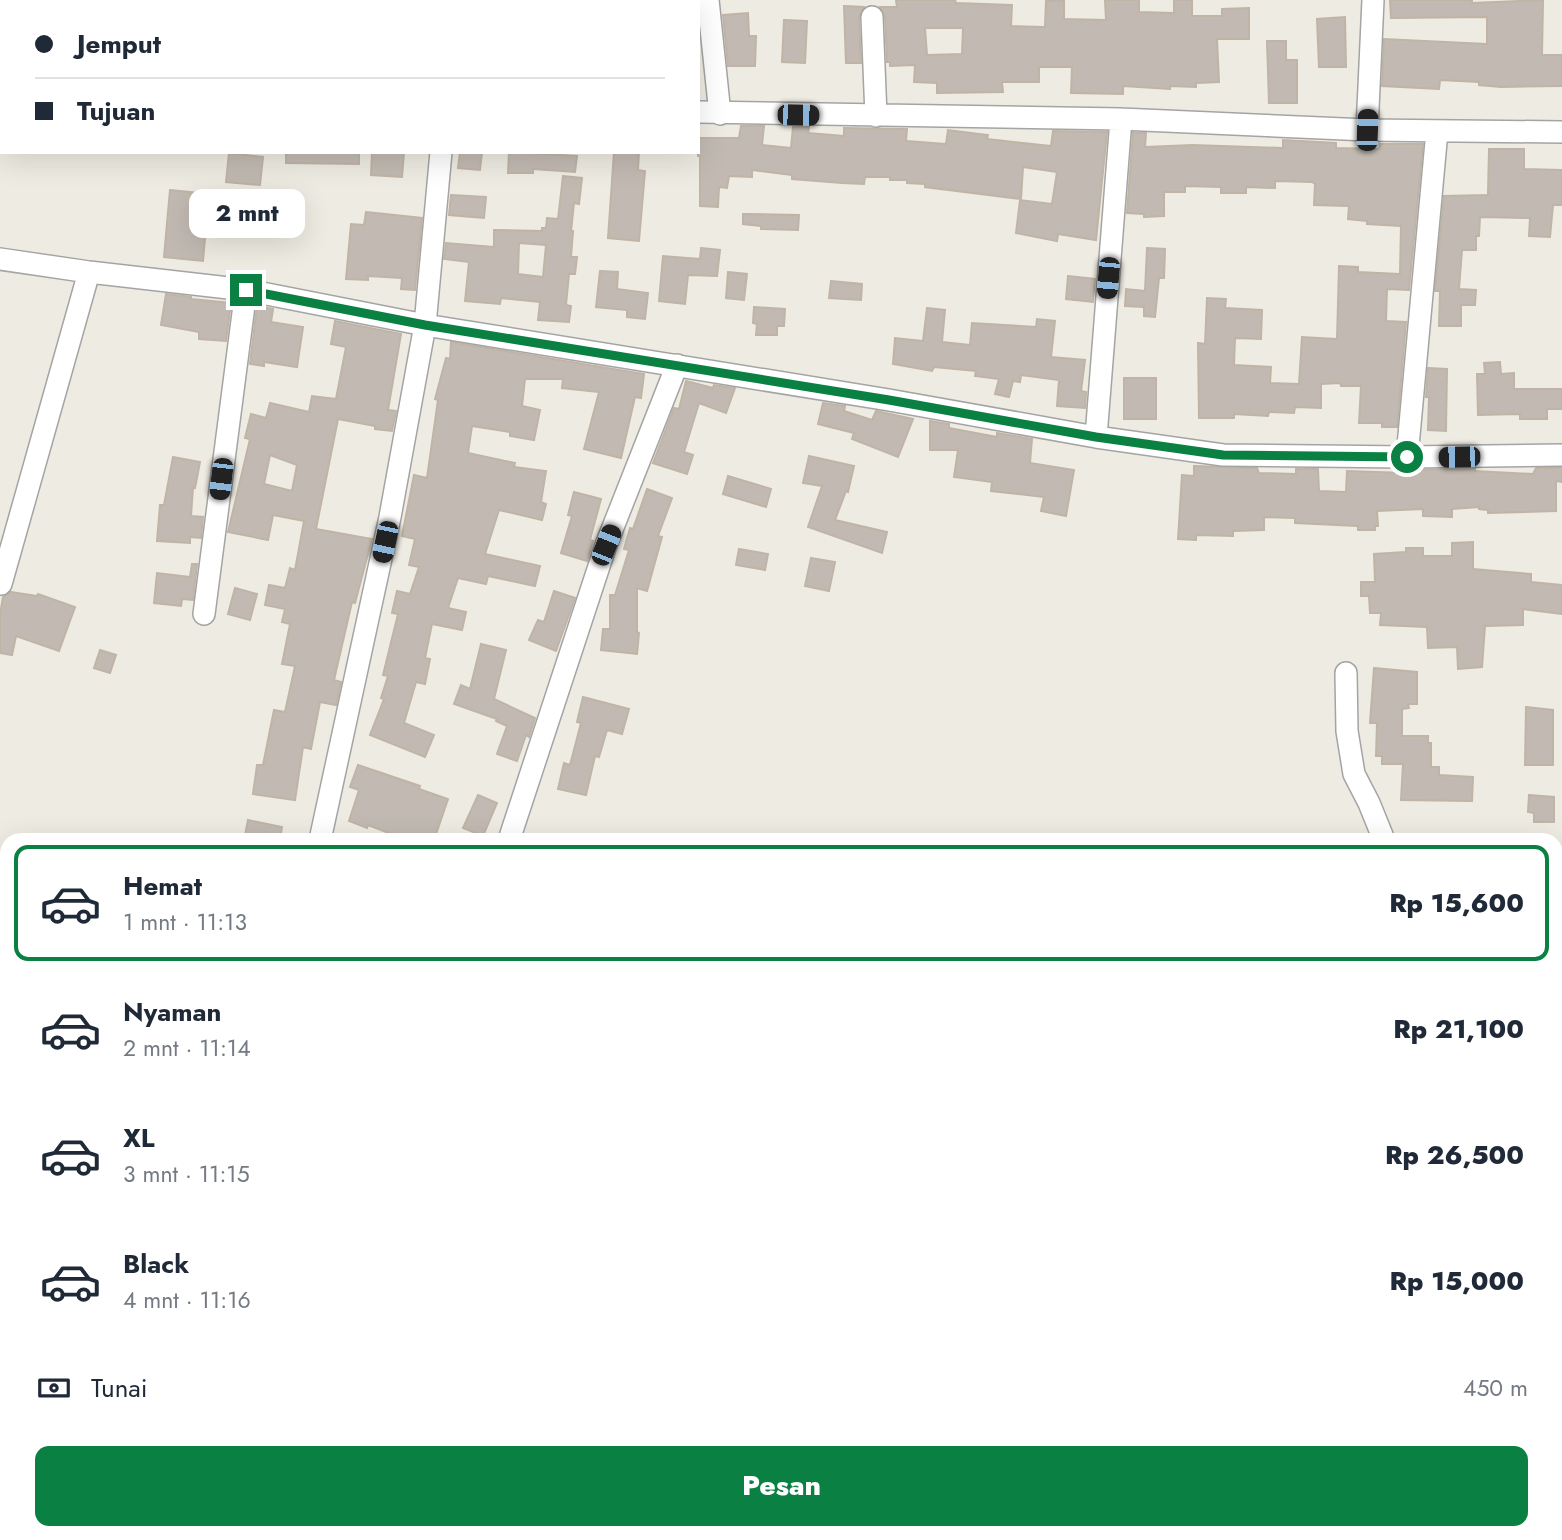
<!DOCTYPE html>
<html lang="id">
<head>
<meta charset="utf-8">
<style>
	body { margin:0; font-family:Jost,sans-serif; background:#f6f6f7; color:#1f2937; height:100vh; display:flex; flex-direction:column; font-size:26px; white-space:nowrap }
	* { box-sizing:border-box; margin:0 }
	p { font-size:23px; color:#747a83 }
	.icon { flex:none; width:38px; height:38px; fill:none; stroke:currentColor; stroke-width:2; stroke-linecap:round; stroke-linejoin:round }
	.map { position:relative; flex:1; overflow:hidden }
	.side { position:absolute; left:0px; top:833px; width:1563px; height:707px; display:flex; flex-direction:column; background:#fff; border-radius:21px 21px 0 0; box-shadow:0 7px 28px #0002 }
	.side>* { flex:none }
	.guide { position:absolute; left:0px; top:0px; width:700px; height:154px; box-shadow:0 7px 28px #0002; display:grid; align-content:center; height:154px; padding:0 35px; background:#fff }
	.end { position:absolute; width:32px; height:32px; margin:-16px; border:9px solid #0b8043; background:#fff; box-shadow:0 0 0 4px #fff }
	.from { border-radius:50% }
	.bubble { position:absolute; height:49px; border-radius:14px; background:#fff; box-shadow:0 7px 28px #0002; font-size:23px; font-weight:800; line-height:49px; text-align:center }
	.car { position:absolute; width:21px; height:42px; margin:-21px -10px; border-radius:9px; box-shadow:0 0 5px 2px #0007; background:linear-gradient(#222 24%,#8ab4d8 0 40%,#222 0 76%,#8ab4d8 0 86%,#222 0) }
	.guide b { display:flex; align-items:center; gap:24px; height:66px; font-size:26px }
	.guide b+b { border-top:2px solid #e0e1e3 }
	.guide i { width:18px; height:18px; background:#1f2937 }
	ul { padding:12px 0 0; list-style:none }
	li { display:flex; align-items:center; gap:21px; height:116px; margin:0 14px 10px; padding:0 21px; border:4px solid transparent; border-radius:14px }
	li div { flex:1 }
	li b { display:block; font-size:26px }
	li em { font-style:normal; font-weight:800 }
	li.active { border-color:#0b8043 }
	li>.icon { width:63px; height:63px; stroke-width:1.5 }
	.pay { display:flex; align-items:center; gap:18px; height:77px; padding:0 35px; font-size:26px }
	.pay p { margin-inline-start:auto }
	.cta { display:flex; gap:14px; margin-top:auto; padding:14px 35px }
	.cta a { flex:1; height:80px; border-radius:14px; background:#0b8043; color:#fff; font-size:28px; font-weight:800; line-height:80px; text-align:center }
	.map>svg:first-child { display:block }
	.building { fill:#c2bab2; stroke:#bfb4a5; stroke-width:2; fill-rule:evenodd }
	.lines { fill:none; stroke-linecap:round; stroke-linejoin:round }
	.minor-casing { stroke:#a4a4a4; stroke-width:24 }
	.minor { stroke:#fff; stroke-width:21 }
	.route { stroke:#0b8043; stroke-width:9 }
</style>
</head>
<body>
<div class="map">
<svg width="1562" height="1540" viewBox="0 0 1562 1540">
	<rect width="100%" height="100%" fill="#eeebe2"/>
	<path class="building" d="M896 0H955L956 3 1012 5 1011 26 1045 27 1046 1H1064V19L1106 20 1105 0H1139V12L1174 13V0H1192V16H1222V9L1249 8V39H1217L1219 82 1196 83V87L1170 86V89L1123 86V94L1071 93 1072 67H1039V82H1002L1003 92 937 93V83L914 82 915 65 890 66V62H887L885 16 880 7H897ZM925 28H963L962 54 927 55Z
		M1390 0H1472V3L1543 0 1542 55H1562V86L1501 87 1479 85V82L1440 80 1439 89 1382 86 1384 39 1487 44V17L1391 18Z
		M844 6 864 7 859 18 861 63H846Z
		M748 13 749 36H756L755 66H728L723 15Z
		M1345 17 1346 67H1319L1317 19Z
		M784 20 807 21 805 63 782 62Z
		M1267 41H1286V60H1297V103H1269Z
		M741 126H764L762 145 791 148 793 127H809L808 133 844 136V128L907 129 906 141 946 144 948 130 988 135 987 139 1051 146 1053 131 1107 132 1096 240 1058 234 1057 241 1016 233 1020 200 1052 204 1057 172 1023 167 1021 199 925 187V184L907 183V180H890V177H865L864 184 842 183 792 179V175L752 170V177L729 176 727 188 719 187 718 207 700 206V156H698V138H739Z
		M1133 133H1146L1145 147 1193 145 1283 148V140L1336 143V148L1379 149 1380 144H1423L1409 290 1387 289 1386 321 1406 322 1397 427H1382V423H1359L1361 386H1341L1340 383 1321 384V408L1295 407 1294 413 1269 412 1268 416 1234 414V418H1199L1198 343 1205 344 1207 298 1226 299 1225 308 1262 310 1261 339 1235 338 1234 365 1271 367 1270 383 1299 384 1302 337 1337 339 1339 266 1358 267V272L1400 274 1401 226 1367 224V221L1348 219 1349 206 1314 205 1315 184 1312 182 1275 181V188L1246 187V193H1221V187L1185 186V192H1164V216L1144 217V214L1127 213Z
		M1489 149H1524V169L1562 170V205H1553L1550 237 1529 236 1530 218 1480 217 1479 236H1476V250H1462L1459 289 1476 290 1475 305H1461V326H1439L1440 291H1435L1444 196 1488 195Z
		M286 152H359V164L286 163Z
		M372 152H404L402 177 371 175Z
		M460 152H482L480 170 458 168Z
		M509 152 577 156 575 172 533 169V173H508Z
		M614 152H639L638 170 645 171 639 241 608 238Z
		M229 153 263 157 260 185 226 182Z
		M563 176 582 178 579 204 574 203 571 231H573L571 257H577L575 274H569L566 305 571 306 569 322 538 320 540 302 501 298 500 304 465 301 469 262 444 259 446 243 494 247V230L542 231V228H546L547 218 558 219ZM519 243 546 245 543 277 518 274Z
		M170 190 209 194 203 261 164 257Z
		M451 195 486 197 484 218 449 215Z
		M366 212 422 218 415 290 401 289 402 278 368 276V280L346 279 351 224 364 225Z
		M743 214 799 215 798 230 761 229V226L743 224Z
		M701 248 720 250 717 276 688 275 685 304 659 301 663 256 700 259Z
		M1147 248 1165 249 1164 278H1159L1155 317 1144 316V307L1125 306 1126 289 1145 291Z
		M600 271 618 272 617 289 648 293 645 319 627 317V310L596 307Z
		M728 272 747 274 744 300 726 298Z
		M1068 276 1095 279 1093 302 1066 299Z
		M831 281 862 284 861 300 829 298Z
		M166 294 191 297V299L231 303 226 341 199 339V332L161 325Z
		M257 306 273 309 271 322 303 327 297 367 264 362V366L250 364Z
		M754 307 785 309 784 326H777V335H756L757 324 753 323Z
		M927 308 945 310 942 342 970 345 972 323 1036 327 1037 319 1055 321 1051 357 1085 360 1081 391 1086 392 1085 408 1057 406 1059 380 1021 375 1020 382 1013 381 1009 397 995 394 999 379 975 376 976 371 934 367 932 371 893 364 895 338 923 341Z
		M335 321 401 334 388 410 396 411 392 431 375 429V426L338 419 316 529 372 539 355 603 352 602 334 680 341 682 336 705 320 702 311 749 303 747 295 800 253 794 257 765H263L274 710 285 712 295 666 282 664 290 624 282 622 285 609 265 605 269 585 285 588 290 568 295 570 304 521 273 515 268 540 228 532 250 439 245 438 251 414 266 418 270 403 309 412 312 396 336 399 346 347 331 344ZM270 455 297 465 292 491 264 484Z
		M451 342 644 374 641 398 635 397 621 458 584 449 599 392 562 388 563 379H525L522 406 540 410 534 440 510 436V432L472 426 468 453 515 463 514 467 546 471 541 502 546 504 542 520 499 510 485 554 540 566 535 586 488 576 486 584 458 578 448 608 466 612 462 630 432 624 425 658 430 659 425 684 416 682 404 723 434 735 425 757 370 735 384 699 381 698 388 676 383 675 398 614 392 613 397 591 410 594 419 567 409 565 415 539 402 536 414 475 427 478 438 400 435 399 446 358 450 359Z
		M1500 362 1501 374 1514 373V389H1562V409H1547V419H1520V414L1478 415 1477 374H1485L1484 363Z
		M1428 368 1447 369 1446 431 1428 430 1429 397H1426Z
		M1124 378H1156V419H1124Z
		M686 381 713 388 714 385 735 388 726 413 699 403 684 452 693 455 687 474 653 463 674 408 679 409Z
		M823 403 845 406 844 411 872 420 876 411 913 419 898 457 852 439 854 433 818 424Z
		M930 421 949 424V428L997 437V433L1032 439 1030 463 1074 470 1066 516 1041 511 1044 497 991 491 992 482 954 477 958 450H930Z
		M809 456 854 466 848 492 846 491 835 520 887 532 882 553 808 527 822 486 803 483Z
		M173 457 200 462 195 488 193 487 191 516 203 517 201 538 190 537V543L157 541 160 505H164Z
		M1194 466 1257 468 1259 473 1296 474V469H1318L1319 491 1346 492 1347 471 1406 473V470L1475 469V471L1533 474 1536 468H1562V482L1556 481V511L1488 513V510L1479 509V507L1452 509V517L1423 516V509L1377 511 1378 526H1375V530H1358V526L1295 523V518L1264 517V530L1233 531V536L1196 535V540L1178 539 1182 475 1194 476Z
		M728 476 771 489 766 507 723 494Z
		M647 489 672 498 658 536 662 537 647 591 637 588V632L639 633 637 654 601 650 603 629H610V595H615L629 550 624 549 630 528 633 529Z
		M574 492 601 499 590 540 593 541 587 561 561 553 572 516 568 515Z
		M1473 542V569L1531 574V582L1562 585V614L1523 609V625L1485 626 1482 667 1458 669 1457 647 1428 648 1427 627 1380 625 1381 613H1370L1369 596H1361V582H1375L1374 554 1406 552V548H1423V556H1452V543Z
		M739 549 768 554 765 570 736 565Z
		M811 558 835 562 829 591 805 586Z
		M192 564H197L193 600 182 599 181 606 154 603 157 573 190 577Z
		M235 588 257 594 250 620 228 614Z
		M554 591 575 598 556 651 529 640 538 620 544 622Z
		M11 592 37 596 38 594 75 607 59 651 16 636 12 655 0 653V614L3 597Z
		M481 644 506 650 494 699 535 718 529 737 526 735 517 761 497 754 507 726 496 721 497 719 454 704 461 685 470 689Z
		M100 650 116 655 110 673 94 668Z
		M1374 668 1417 672V704H1408L1409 708 1402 709V736H1428V743H1431V767H1439V775L1473 777 1472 801 1401 800 1403 764H1382V756H1376L1377 723H1370Z
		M583 697 629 709 622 734 607 730 599 757 595 756 586 795 558 789 564 763 570 765 581 723 577 722Z
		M1526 707 1553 710V765H1525Z
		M358 765 420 786 419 789 448 799 434 840H407L368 825 367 828 349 821 359 790 350 787Z
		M478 795 497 803 483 836 463 828Z
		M1529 795 1554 797V822H1534V813L1528 812Z
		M248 820 282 827 280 840H244Z"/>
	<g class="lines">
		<defs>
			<path id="minor" d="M150 0 151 2
				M445 0V2
				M708 0 720 114
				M0 17 2 11
				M872 17 876 116
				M698 112 1121 119 1367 130 1562 132
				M1367 130 1373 0
				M0 259 89 272 246 290 425 325 889 400 1096 437 1223 455 1407 457 1562 455
				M1096 437 1121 119
				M1407 457 1437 131
				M1 584 89 272
				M204 614 246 290
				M1346 673 1347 731 1354 774 1369 803 1384 840
				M320 840 390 517 425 325 441 152
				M509 840 606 545 677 365
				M1556 1083H1562
				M0 1398 7 1400
				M425 1533 482 1540
				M350 1540V1533
				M838 1540 876 1533"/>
		</defs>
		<use href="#minor" class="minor-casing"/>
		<use href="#minor" class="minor"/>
	</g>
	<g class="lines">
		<path class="route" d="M246 290 425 325 889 400 1096 437 1223 455 1407 457"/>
	</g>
</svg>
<i class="end from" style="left:1407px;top:457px"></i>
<i class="end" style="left:246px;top:290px"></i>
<div class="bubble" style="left:189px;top:189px;width:116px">2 mnt</div>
<i class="car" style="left:798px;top:115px;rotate:91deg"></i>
<i class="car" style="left:1367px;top:130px;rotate:2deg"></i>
<i class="car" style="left:1108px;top:278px;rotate:185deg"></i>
<i class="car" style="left:1459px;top:457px;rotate:269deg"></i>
<i class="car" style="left:221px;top:479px;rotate:187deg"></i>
<i class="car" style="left:385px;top:542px;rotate:192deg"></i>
<i class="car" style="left:606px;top:545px;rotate:22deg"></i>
<div class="guide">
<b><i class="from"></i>Jemput</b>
<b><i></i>Tujuan</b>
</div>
<section class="side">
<ul>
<li class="active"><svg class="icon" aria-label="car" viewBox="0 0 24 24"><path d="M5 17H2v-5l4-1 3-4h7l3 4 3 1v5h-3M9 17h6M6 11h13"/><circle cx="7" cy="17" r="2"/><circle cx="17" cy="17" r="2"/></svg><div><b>Hemat</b><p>1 mnt · 11:13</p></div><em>Rp 15,600</em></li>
<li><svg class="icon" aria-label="car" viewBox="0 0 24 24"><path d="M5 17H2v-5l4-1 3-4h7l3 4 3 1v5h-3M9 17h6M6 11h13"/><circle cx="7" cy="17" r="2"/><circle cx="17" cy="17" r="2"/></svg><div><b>Nyaman</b><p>2 mnt · 11:14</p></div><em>Rp 21,100</em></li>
<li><svg class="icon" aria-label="car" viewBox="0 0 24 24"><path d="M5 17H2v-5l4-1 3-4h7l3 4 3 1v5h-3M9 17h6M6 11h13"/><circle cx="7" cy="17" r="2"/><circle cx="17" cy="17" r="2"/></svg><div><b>XL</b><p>3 mnt · 11:15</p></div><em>Rp 26,500</em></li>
<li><svg class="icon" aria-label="car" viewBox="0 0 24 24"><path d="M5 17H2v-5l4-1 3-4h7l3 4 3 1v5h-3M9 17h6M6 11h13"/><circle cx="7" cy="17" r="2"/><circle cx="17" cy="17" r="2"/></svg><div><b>Black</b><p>4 mnt · 11:16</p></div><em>Rp 15,000</em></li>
</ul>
<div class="pay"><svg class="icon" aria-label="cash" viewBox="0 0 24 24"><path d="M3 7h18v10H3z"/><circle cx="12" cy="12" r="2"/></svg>Tunai<p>450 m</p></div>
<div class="cta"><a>Pesan</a></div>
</section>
</div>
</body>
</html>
